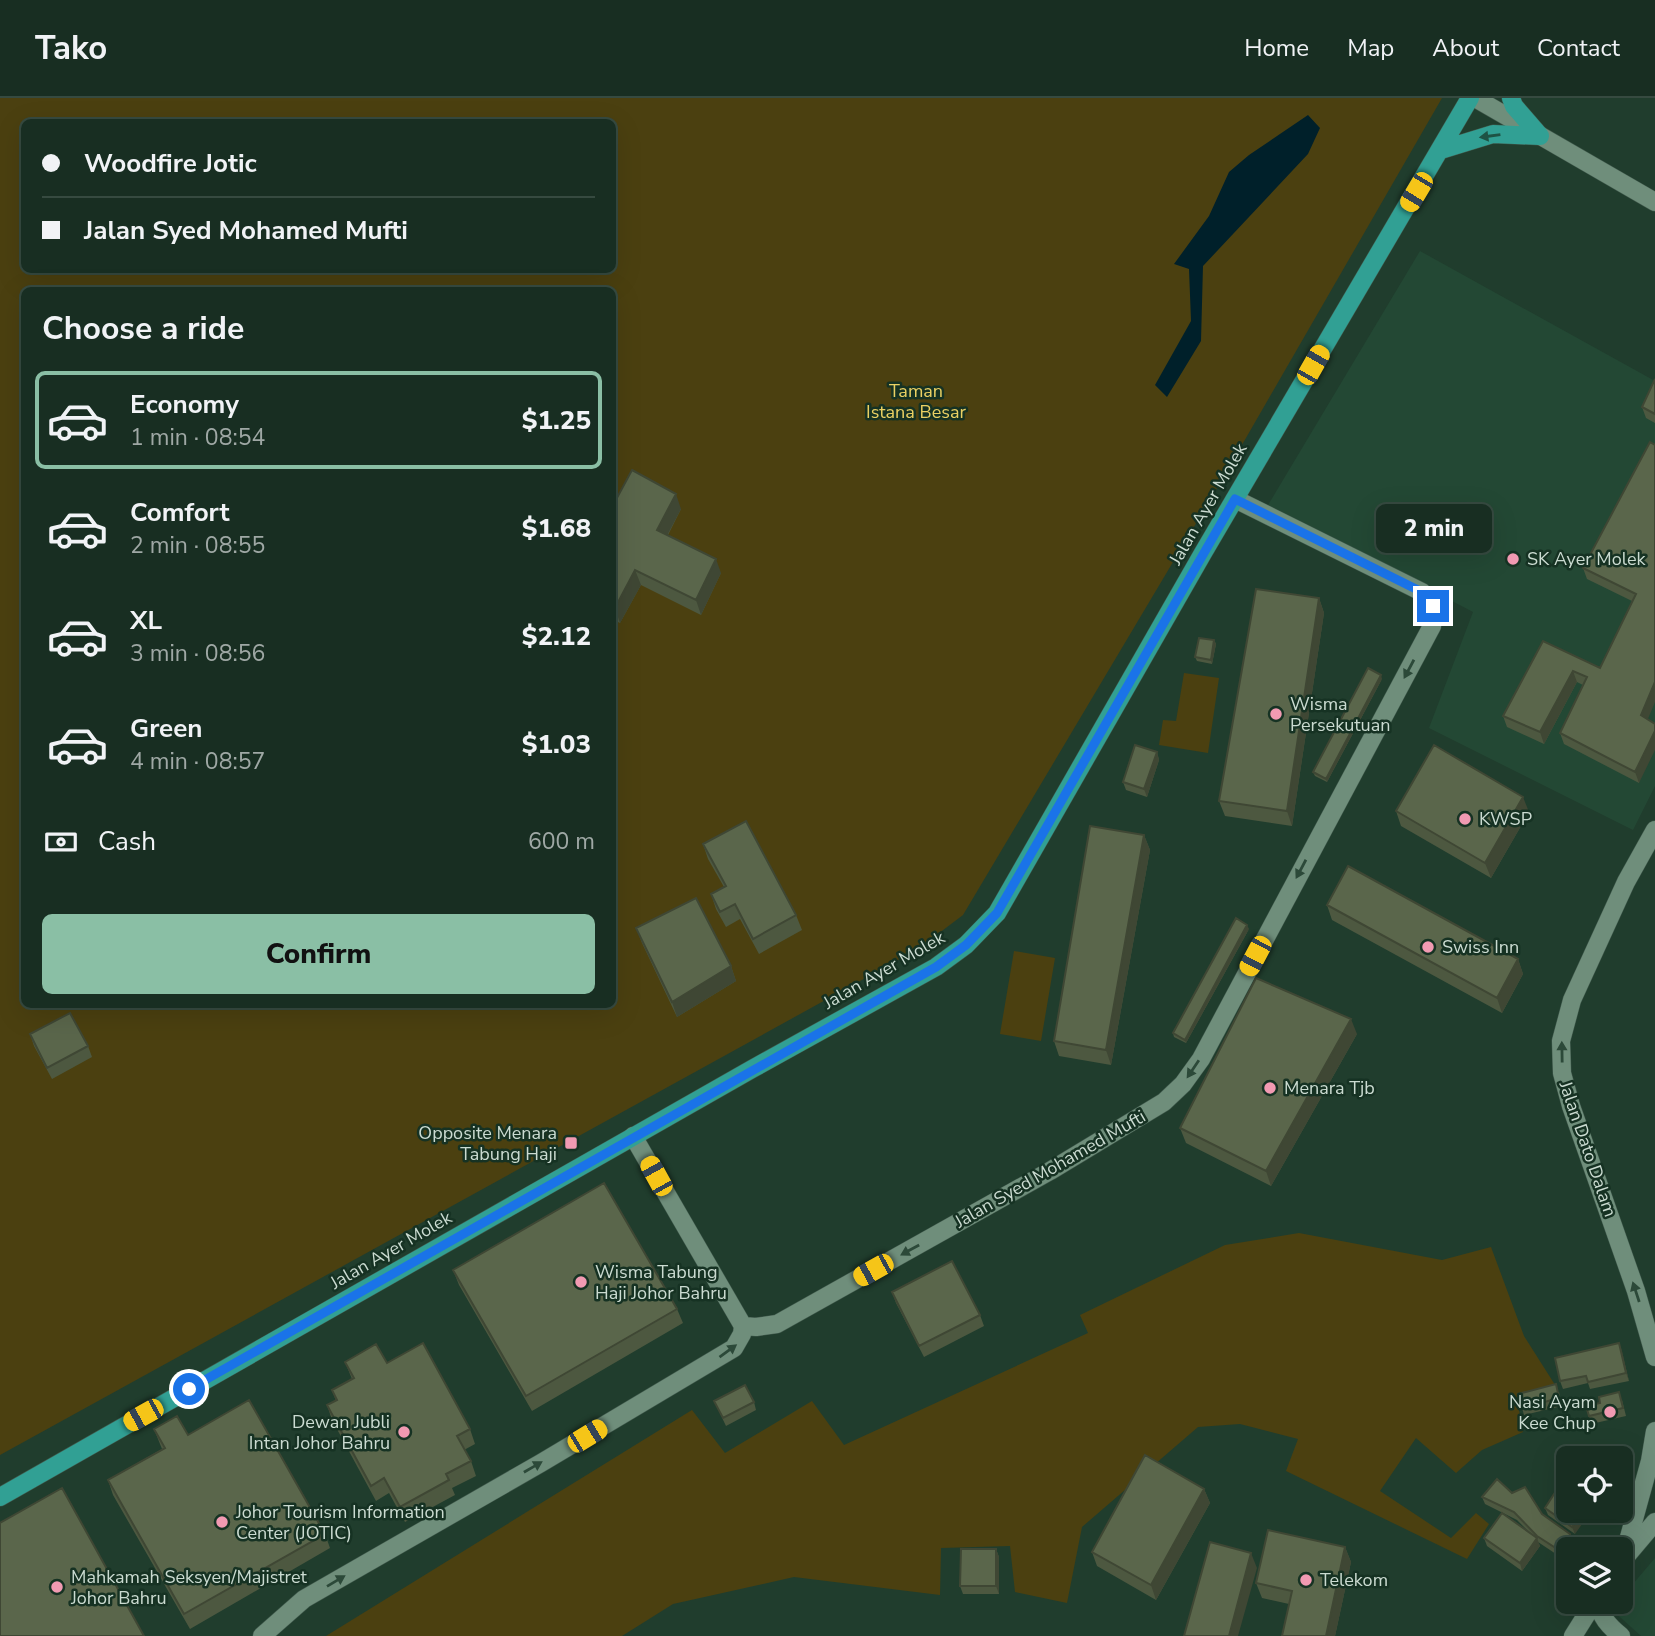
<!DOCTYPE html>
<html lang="en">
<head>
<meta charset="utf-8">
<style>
	body { margin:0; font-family:"Nunito Sans",sans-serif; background:#21362a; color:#f1f3f6; height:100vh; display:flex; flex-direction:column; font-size:26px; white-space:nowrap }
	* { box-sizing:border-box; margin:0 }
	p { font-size:23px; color:#9fa8a5 }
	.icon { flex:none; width:38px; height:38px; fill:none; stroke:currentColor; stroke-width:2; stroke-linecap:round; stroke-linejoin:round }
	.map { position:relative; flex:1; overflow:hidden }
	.panel { position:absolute; left:21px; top:189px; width:595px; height:721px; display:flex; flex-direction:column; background:#182e22; border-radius:10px; box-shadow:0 7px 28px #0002,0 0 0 2px #364a40 }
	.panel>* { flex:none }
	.top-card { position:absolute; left:21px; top:21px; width:595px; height:154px; border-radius:10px; box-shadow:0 7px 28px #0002,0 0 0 2px #364a40; display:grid; align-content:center; height:154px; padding:0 21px; background:#182e22 }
	.buttons { position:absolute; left:1556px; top:1348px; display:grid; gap:14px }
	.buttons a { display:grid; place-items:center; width:77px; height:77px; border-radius:10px; background:#182e22; box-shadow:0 7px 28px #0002,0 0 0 2px #364a40; font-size:35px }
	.end { position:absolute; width:32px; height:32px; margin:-16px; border:9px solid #1a73e8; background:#fff; box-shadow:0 0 0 4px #fff }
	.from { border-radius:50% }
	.bubble { position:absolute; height:49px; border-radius:10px; background:#182e22; box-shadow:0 7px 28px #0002,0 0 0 2px #364a40; font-size:23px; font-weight:800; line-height:49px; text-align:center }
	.car { position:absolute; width:21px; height:42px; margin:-21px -10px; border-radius:9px; box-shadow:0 0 5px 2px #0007; background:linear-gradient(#f5c518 24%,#345 0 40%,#f5c518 0 76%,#345 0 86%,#f5c518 0) }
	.top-card b { display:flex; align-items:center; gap:24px; height:66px; font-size:26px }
	.top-card b+b { border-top:2px solid #364a40 }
	.top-card i { width:18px; height:18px; background:#f1f3f6 }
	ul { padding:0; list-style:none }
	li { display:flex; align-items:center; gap:21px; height:98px; margin:0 14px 10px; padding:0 7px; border:4px solid transparent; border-radius:10px }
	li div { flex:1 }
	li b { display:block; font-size:26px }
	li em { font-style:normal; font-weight:800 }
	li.current { border-color:#8abfa5 }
	li>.icon { width:63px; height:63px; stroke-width:1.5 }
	h2 { padding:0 21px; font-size:32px; line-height:84px }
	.pay { display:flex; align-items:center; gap:18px; height:77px; padding:0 21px; font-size:26px }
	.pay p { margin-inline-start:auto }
	.cta { display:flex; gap:14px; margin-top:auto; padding:14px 21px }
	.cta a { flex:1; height:80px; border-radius:10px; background:#8abfa5; color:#111; font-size:28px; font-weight:800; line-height:80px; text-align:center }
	header { display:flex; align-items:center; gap:42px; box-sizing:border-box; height:98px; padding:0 35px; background:#182e22; border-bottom:2px solid #364a40 }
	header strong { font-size:33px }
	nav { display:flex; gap:38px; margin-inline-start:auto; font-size:24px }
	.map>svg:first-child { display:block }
	.built { fill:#234834 }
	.green { fill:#4b4010; fill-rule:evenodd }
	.water { fill:#00202a }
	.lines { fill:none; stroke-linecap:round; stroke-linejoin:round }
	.minor-casing { stroke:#415a4d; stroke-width:19 }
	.major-casing { stroke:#415a4d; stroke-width:19 }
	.minor { stroke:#6f8e7b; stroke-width:18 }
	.major { stroke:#31a094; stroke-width:18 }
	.wall { fill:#4d5840 }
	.shaded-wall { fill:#3f4734 }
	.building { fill:#5a664b; stroke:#3f4734; stroke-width:2 }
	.oneway { fill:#1e5345 }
	.oneway2 { fill:#2c4939 }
	.route { stroke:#1a73e8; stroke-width:9 }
	.poi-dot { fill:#f19ab2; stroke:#163223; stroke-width:2.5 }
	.labels { text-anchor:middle; stroke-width:5; stroke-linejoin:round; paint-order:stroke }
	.park-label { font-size:18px; fill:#ebd163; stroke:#163223 }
	.street-label { font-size:18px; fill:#cbdbd1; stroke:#163223 }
	.poi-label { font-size:18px; fill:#cbdbd1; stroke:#163223; text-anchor:start }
</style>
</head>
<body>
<header>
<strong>Tako</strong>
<nav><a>Home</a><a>Map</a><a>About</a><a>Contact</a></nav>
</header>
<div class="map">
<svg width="1655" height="1538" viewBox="0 0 1655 1538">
	<rect width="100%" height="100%" fill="#203d2d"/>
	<path class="built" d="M1420 153 1655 283V688L1633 732 1429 630 1473 514 1268 407Z
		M1655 1460V1538H1641L1611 1511 1618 1503H1620L1621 1500Z"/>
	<path class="green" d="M0 0H1442L1220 385 963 817 918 851 0 1357ZM24 24H612V172H24ZM24 192H612V906H24Z
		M1184 575 1219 580 1208 655 1159 647 1163 622 1176 623Z
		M1014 853 1055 860 1041 943 1000 936Z
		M1299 1135 1442 1162 1491 1149 1524 1238 1557 1290 1517 1301 1523 1334 1482 1352 1456 1375 1416 1340 1380 1393 1451 1440 1476 1415 1489 1426 1467 1461 1286 1373 1298 1341 1240 1326 1198 1329 1082 1429 1067 1505 1015 1494 1010 1448 941 1450 940 1497 794 1479 673 1506 622 1538H326L692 1312 725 1355 812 1303 844 1347 1088 1235 1080 1217 1225 1147Z"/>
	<path class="water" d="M1308 17 1320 30 1308 56 1203 168 1201 243 1167 299 1155 287 1191 223 1189 171 1174 166 1209 118 1229 74 1249 57Z"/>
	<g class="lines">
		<defs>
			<path id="minor" d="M1475 0 1655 104
				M1655 732 1626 784 1572 902 1561 943 1562 975 1571 1008 1636 1193 1655 1259
				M633 1038 743 1228
				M743 1228 756 1229 777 1226 1050 1073 1164 1004 1183 986 1201 961 1432 528 1433 508 1422 494 1235 401
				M1628 1456 1655 1424
				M1623 1461 1650 1363 1655 1333
				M1598 1503C1600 1519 1609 1528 1621 1538
				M262 1538 304 1501 541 1365 734 1250 742 1236 743 1228
				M1573 1538 1595 1503"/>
			<path id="major" d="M1511 0 1514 8 1540 38
				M1441 52 1493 36 1540 38
				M0 1399 752 971 936 869 966 847 997 815 1203 455 1470 0"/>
		</defs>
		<use href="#minor" class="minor-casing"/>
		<use href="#major" class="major-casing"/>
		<use href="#minor" class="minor"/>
		<use href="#major" class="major"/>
	</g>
	<path class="wall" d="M1655 281V325L1646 320 1642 309Z
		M1650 344 1648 621 1639 685 1564 646 1560 635 1583 587 1577 584 1544 646 1507 629 1503 618 1543 543 1600 570 1632 503 1587 481 1583 470Z
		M612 409 681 411 668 437 721 475 701 517 641 487 620 525 612 521Z
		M1319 500 1324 515 1292 728 1225 718 1219 703Z
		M1214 542 1216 546 1212 566 1197 563 1195 559Z
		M1382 581 1327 684 1315 678 1313 674Z
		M1157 654 1159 662 1147 699 1126 692 1123 684Z
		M1396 713 1529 714 1491 780 1401 728Z
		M1144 737 1150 752 1111 967 1059 958 1054 943Z
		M703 746 796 817 802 832 759 856 740 821 726 829 716 811 711 796 724 789 708 761Z
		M1327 807 1518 861 1523 876 1502 915 1332 822Z
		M636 830 731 868 736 883 677 919 642 845Z
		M1249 831 1186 945 1174 939 1173 935Z
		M30 936 88 948 92 959 52 981 34 948Z
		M1357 936 1271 1088 1186 1045 1180 1030Z
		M453 1172 677 1211 683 1225 532 1313 459 1187Z
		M892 1194 980 1217 984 1228 924 1259 896 1205Z
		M1619 1245 1629 1283 1590 1291 1588 1285 1563 1291 1560 1283Z
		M345 1264 387 1265 470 1331 475 1346 464 1352 471 1363 476 1378 452 1390 455 1397 405 1424 389 1395 376 1403 332 1322 327 1307 336 1303 332 1292 352 1281Z
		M1559 1294 1562 1308 1524 1317 1522 1310Z
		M1622 1302 1626 1318 1591 1326 1589 1318Z
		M714 1303 754 1304 756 1312 726 1328Z
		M154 1331 188 1337 325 1436 330 1450 190 1531 113 1397 108 1382 162 1351Z
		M1204 1391 1210 1405 1156 1502 1097 1468 1092 1454Z
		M1512 1395 1570 1436 1573 1444 1570 1451H1568L1565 1462 1538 1444 1540 1448 1522 1473 1487 1448 1484 1440 1530 1435 1517 1422 1485 1406 1482 1399Z
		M1568 1397 1575 1436 1548 1417 1545 1410Z
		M1345 1449 1351 1464 1335 1538H1282L1289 1506 1262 1500 1256 1485Z
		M996 1451 999 1459V1496H963L960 1488Z"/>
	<path class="shaded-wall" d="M676 396 681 411 662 447 657 432Z
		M716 461 721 475 701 517 696 502Z
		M635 472 641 487 620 525 615 510Z
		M1319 500 1324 515 1292 728 1287 713Z
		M1214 542 1216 546 1212 566 1211 562Z
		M1573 573 1577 584 1544 646 1540 634Z
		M1381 577 1382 581 1327 684 1326 681Z
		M1655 584V604L1645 628 1641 617Z
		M1655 633V652L1639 685 1635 674Z
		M1157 654 1159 662 1147 699 1144 691Z
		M1523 699 1529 714 1491 780 1485 765Z
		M1144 737 1150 752 1111 967 1106 952Z
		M1247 827 1249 831 1186 945 1185 942Z
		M1518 861 1523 876 1502 915 1497 900Z
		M731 868 736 883 677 919 672 904Z
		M1351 921 1357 936 1271 1088 1266 1073Z
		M1619 1245 1622 1253 1629 1283 1626 1275Z
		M1204 1391 1210 1405 1156 1502 1151 1487Z
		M1584 1412H1592L1575 1436 1572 1429Z
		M1570 1436 1573 1444 1570 1451H1568V1455L1565 1462 1562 1454Z
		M1537 1440 1540 1448 1522 1473 1520 1465Z
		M1345 1449 1351 1464 1335 1538H1326Z
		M996 1451 999 1459V1496L996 1488Z
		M1251 1455 1257 1470 1238 1538H1229Z"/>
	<path class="building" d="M1655 281V316L1642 309Z
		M1650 344 1655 347V584L1641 617 1655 626V633L1635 674 1560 635 1587 579 1573 573 1540 634 1503 618 1543 543 1600 570 1636 496 1583 470Z
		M632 372 676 396 657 432 716 461 696 502 635 472 615 510 612 509V409Z
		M1256 491 1319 500 1287 713 1219 703Z
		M1199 540 1214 542 1211 562 1195 559Z
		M1368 570 1381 577 1326 681 1313 674Z
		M1135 647 1157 654 1144 691 1123 684Z
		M1434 647 1523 699 1485 765 1396 713Z
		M746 723 796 817 753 841 735 806 720 814 711 796 726 788 703 746Z
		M1090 728 1144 737 1106 952 1054 943Z
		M1348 768 1518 861 1497 900 1327 807Z
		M696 800 731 868 672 904 636 830Z
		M1236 820 1247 827 1185 942 1173 935Z
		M1256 880 1351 921 1266 1073 1180 1030Z
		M70 915 88 948 47 970 30 936Z
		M604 1085 677 1211 526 1298 453 1172Z
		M952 1163 980 1217 919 1248 892 1194Z
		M423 1245 470 1331 457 1338 471 1363 446 1376 449 1382 400 1409 384 1380 371 1388 327 1307 337 1302 332 1292 354 1280 345 1264 376 1246 387 1265Z
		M1619 1245 1626 1275 1588 1284 1586 1278 1560 1283 1555 1260Z
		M1556 1286 1559 1300 1522 1310 1518 1296Z
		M745 1287 754 1304 723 1320 714 1303Z
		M1619 1294 1623 1310 1589 1318 1586 1308 1600 1305 1599 1299Z
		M249 1302 325 1436 184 1516 108 1382 165 1350 154 1331 177 1318 188 1337Z
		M1145 1357 1204 1391 1151 1487 1092 1454Z
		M1497 1381 1512 1395 1525 1389 1542 1416 1570 1436 1562 1454 1537 1438 1514 1414 1482 1399Z
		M62 1390 144 1538H0V1425Z
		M1558 1390 1568 1397V1412H1584L1572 1429 1545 1410Z
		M1502 1415 1537 1440 1520 1465 1484 1440Z
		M1268 1432 1345 1449 1326 1538H1282L1292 1493 1256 1485Z
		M1210 1444 1251 1455 1229 1538H1184Z
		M961 1451H996V1488H960Z"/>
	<defs><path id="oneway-solid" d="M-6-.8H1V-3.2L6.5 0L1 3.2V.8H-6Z" transform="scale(1.75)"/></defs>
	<use class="oneway" href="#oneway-solid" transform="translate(1490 38) rotate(172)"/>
	<g class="oneway2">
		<use href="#oneway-solid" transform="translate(1409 571) rotate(118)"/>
		<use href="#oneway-solid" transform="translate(1301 771) rotate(118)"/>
		<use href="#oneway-solid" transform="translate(1562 954) rotate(-91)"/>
		<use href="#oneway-solid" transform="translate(1193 971) rotate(124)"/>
		<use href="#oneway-solid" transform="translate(910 1152) rotate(151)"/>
		<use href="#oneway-solid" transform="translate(1636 1194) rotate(-108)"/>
		<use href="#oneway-solid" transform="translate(728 1253) rotate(-36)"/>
		<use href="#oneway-solid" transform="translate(533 1369) rotate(-30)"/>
		<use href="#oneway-solid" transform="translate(336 1483) rotate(-31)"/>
	</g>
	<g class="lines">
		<path class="route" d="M189 1291 936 869 966 847 997 815 1235 401 1422 494 1433 508"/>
	</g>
	<g class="poi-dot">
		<circle cx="1513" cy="461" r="7"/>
		<circle cx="1276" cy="616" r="7"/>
		<circle cx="1465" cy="721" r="7"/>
		<circle cx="1428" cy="849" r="7"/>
		<circle cx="1270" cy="990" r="7"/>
		<rect x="564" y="1038" width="14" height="14" rx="3.5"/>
		<circle cx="581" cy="1184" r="7"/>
		<circle cx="1610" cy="1314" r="7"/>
		<circle cx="404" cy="1334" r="7"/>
		<circle cx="222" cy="1424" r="7"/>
		<circle cx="1306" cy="1482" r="7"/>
		<circle cx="57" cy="1489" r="7"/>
	</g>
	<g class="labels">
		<g class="park-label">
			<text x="916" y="299">Taman<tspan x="916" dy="21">Istana Besar</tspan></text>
		</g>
		<g class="street-label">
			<text transform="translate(1208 406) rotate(-60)" y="6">Jalan Ayer Molek</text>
			<text transform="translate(884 872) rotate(-30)" y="6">Jalan Ayer Molek</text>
			<text transform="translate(1588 1051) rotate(71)" y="6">Jalan Dato Dalam</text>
			<text transform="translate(1050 1071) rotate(-30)" y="6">Jalan Syed Mohamed Mufti</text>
			<text transform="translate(391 1152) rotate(-30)" y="6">Jalan Ayer Molek</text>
		</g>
		<g class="poi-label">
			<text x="1527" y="467">SK Ayer Molek</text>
			<text x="1290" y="612">Wisma<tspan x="1290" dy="21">Persekutuan</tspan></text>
			<text x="1479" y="727">KWSP</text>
			<text x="1442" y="855">Swiss Inn</text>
			<text x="1284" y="996">Menara Tjb</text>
			<text x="557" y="1041" text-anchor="end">Opposite Menara<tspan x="557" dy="21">Tabung Haji</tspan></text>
			<text x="595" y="1180">Wisma Tabung<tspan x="595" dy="21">Haji Johor Bahru</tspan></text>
			<text x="1596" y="1310" text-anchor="end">Nasi Ayam<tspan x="1596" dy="21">Kee Chup</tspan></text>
			<text x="390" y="1330" text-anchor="end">Dewan Jubli<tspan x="390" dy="21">Intan Johor Bahru</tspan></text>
			<text x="236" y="1420">Johor Tourism Information<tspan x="236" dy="21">Center (JOTIC)</tspan></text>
			<text x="71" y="1485">Mahkamah Seksyen/Majistret<tspan x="71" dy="21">Johor Bahru</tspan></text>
			<text x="1320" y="1488">Telekom</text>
		</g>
	</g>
</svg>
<div class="buttons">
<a><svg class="icon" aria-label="locate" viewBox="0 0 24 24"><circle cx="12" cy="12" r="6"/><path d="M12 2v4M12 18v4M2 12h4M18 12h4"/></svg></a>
<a><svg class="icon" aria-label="layers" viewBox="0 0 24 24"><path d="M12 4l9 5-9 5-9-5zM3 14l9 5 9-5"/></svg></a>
</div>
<i class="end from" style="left:189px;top:1291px"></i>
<i class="end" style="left:1433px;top:508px"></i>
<div class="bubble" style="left:1376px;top:406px;width:116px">2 min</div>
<i class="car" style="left:1416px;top:94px;rotate:211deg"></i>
<i class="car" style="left:1313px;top:267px;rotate:30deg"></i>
<i class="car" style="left:1255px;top:858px;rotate:208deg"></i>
<i class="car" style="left:656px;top:1078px;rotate:331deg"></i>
<i class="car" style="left:873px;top:1172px;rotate:241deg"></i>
<i class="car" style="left:143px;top:1317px;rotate:241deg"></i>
<i class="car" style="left:587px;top:1338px;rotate:59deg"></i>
<div class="top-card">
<b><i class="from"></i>Woodfire Jotic</b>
<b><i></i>Jalan Syed Mohamed Mufti</b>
</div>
<section class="panel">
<h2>Choose a ride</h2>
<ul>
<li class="current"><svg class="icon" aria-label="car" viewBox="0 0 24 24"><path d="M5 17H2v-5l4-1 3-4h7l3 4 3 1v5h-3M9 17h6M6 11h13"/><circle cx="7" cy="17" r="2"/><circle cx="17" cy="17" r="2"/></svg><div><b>Economy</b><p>1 min · 08:54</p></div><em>$1.25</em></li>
<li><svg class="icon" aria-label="car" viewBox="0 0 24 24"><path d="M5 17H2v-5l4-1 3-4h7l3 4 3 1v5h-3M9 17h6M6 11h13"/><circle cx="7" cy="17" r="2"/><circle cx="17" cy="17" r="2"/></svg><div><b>Comfort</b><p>2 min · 08:55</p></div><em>$1.68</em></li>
<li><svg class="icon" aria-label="car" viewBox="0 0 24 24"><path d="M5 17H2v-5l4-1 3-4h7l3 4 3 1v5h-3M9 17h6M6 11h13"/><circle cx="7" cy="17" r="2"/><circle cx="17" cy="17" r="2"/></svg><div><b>XL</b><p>3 min · 08:56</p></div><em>$2.12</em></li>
<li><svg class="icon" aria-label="car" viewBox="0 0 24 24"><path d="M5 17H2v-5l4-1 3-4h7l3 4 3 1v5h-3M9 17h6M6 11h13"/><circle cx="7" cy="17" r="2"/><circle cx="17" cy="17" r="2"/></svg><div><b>Green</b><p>4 min · 08:57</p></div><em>$1.03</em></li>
</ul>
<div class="pay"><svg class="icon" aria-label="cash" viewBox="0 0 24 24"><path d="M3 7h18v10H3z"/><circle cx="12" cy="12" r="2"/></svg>Cash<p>600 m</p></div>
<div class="cta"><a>Confirm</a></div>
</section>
</div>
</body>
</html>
